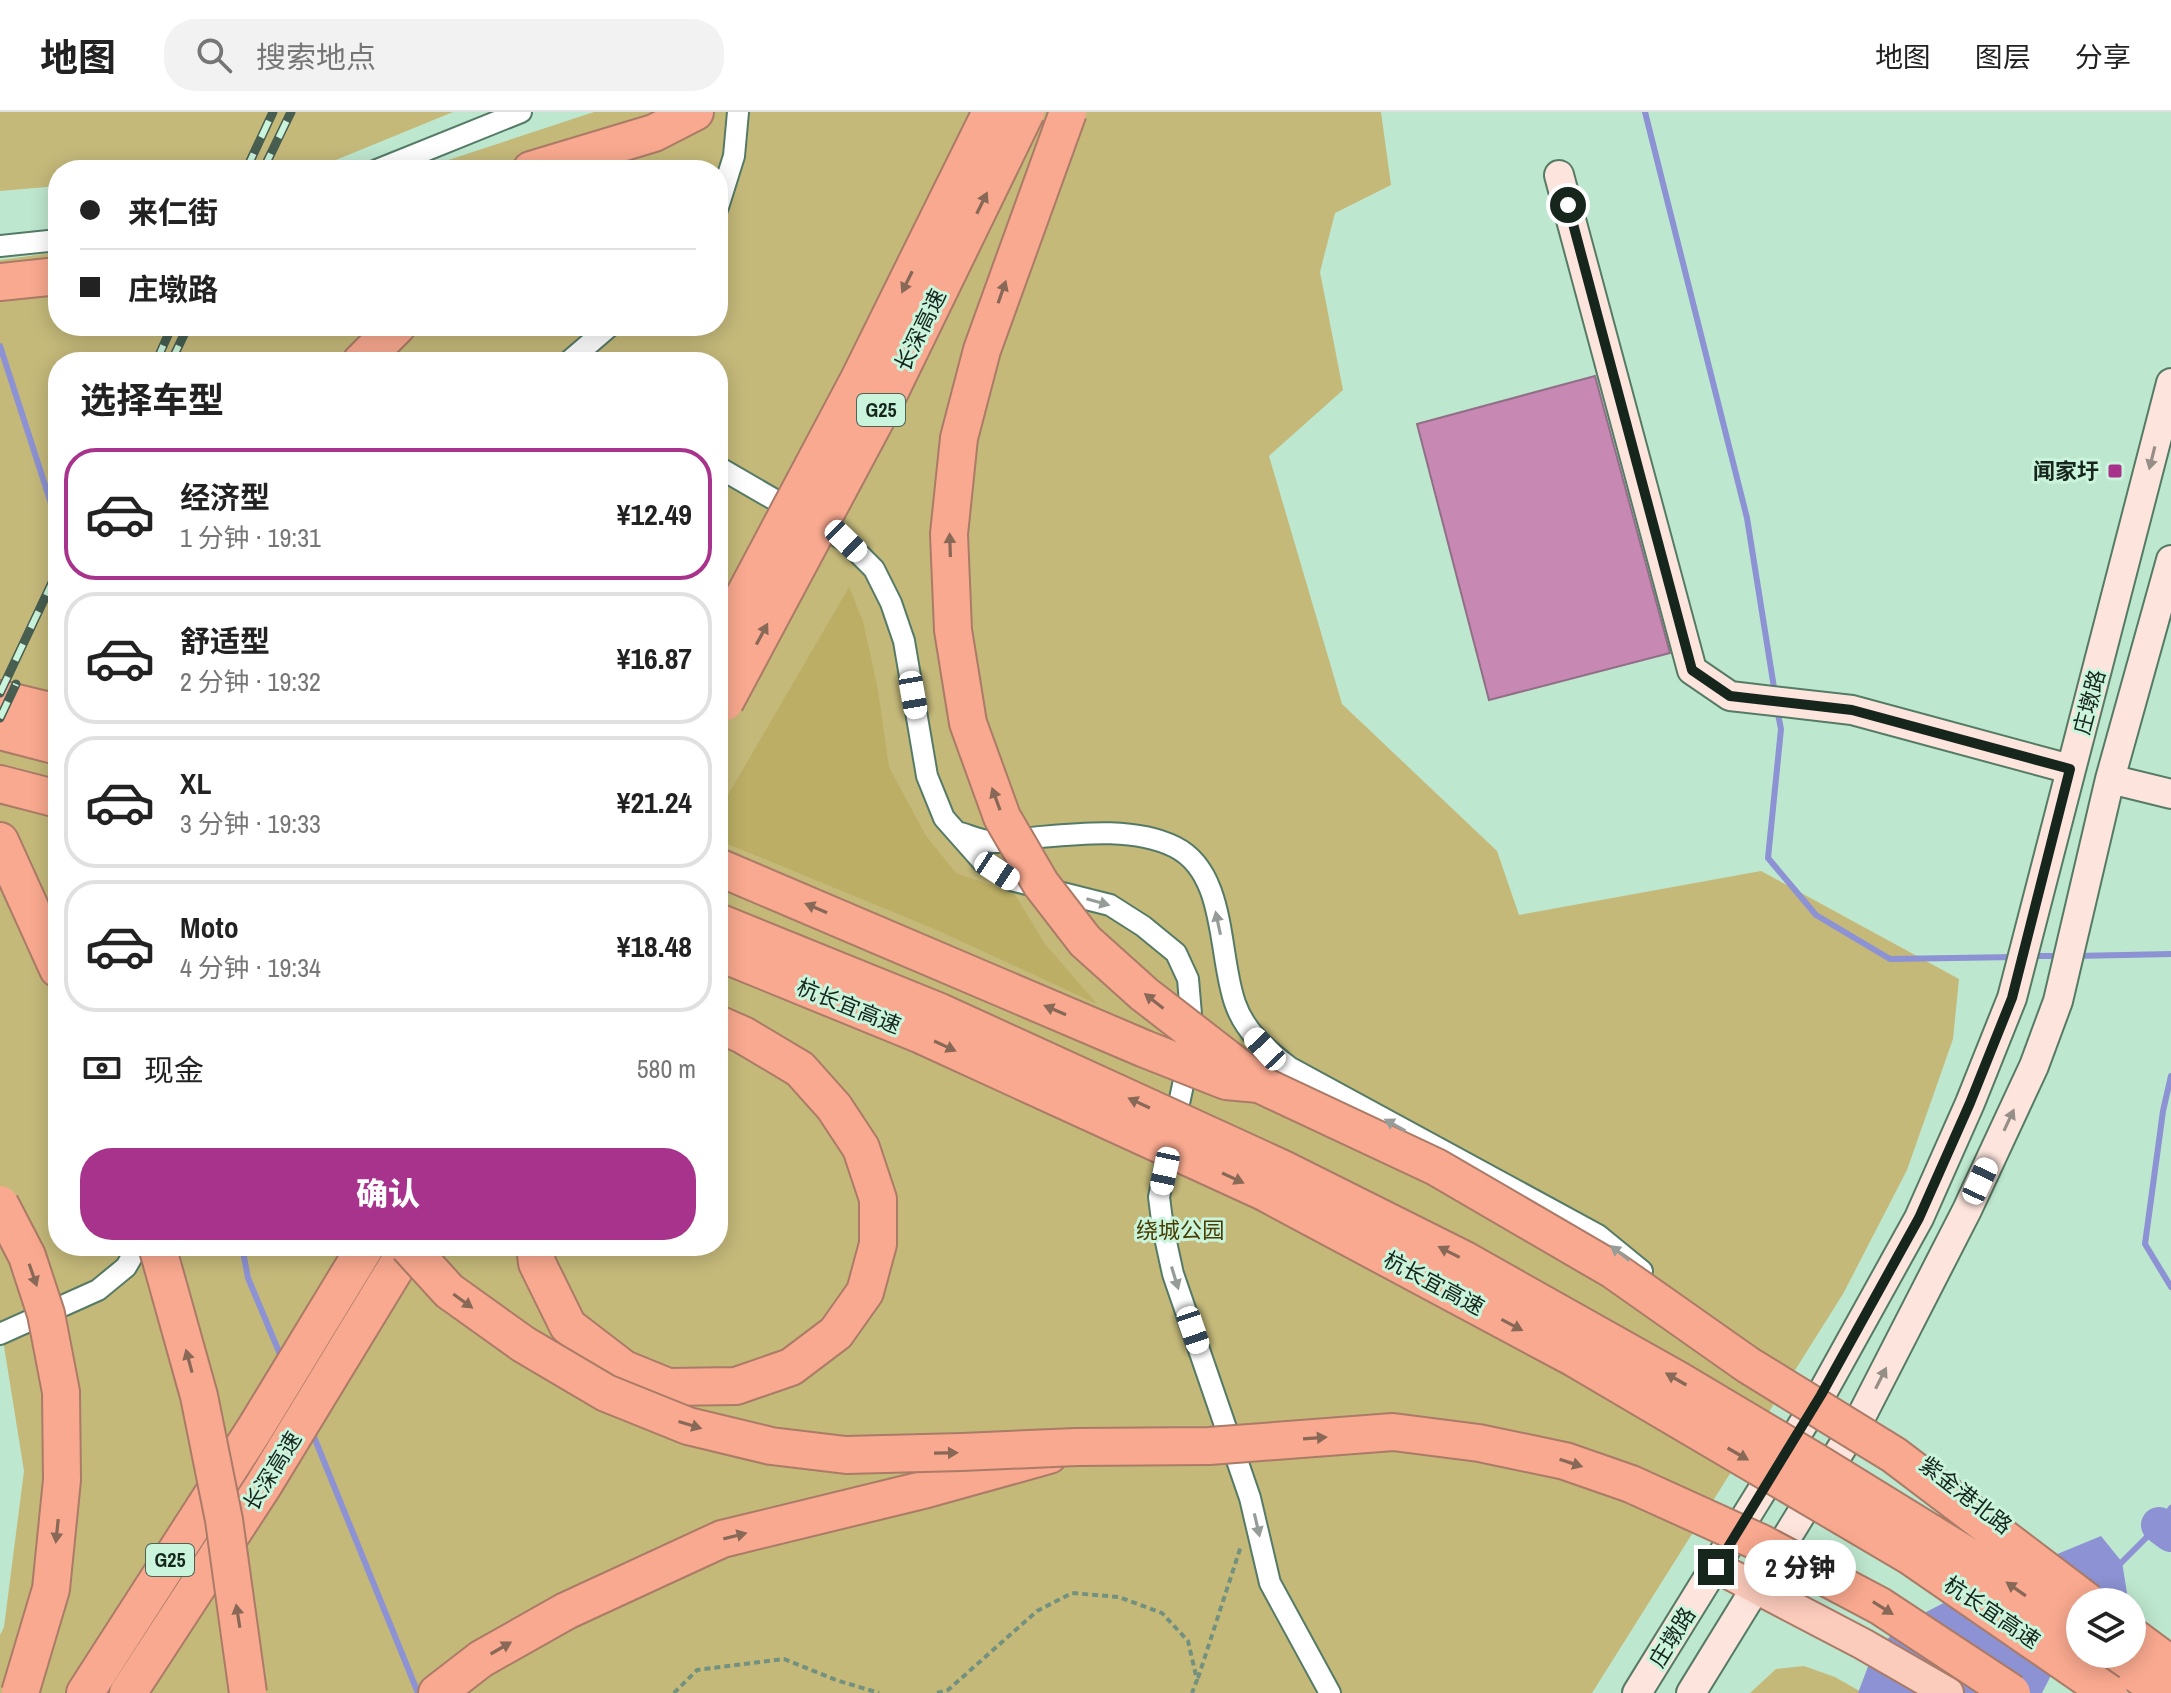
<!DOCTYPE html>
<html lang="zh">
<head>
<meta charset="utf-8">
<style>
	body { margin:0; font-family:"Archivo Narrow","Noto Sans SC",sans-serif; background:#f2f2f2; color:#222; height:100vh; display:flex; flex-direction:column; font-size:30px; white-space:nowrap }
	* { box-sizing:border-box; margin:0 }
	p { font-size:26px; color:#767676 }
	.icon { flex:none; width:44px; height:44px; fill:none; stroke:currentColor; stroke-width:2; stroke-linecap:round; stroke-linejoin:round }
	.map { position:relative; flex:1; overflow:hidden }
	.sheet { position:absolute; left:48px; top:240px; width:680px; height:904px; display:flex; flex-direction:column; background:#fff; border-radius:32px; box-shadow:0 4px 20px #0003 }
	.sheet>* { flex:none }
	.guide { position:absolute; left:48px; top:48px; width:680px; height:176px; border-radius:32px; box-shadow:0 4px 20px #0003; display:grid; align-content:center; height:176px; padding:0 32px; background:#fff }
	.buttons { position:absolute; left:2066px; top:1476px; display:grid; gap:16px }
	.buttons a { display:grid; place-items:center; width:80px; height:80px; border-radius:50%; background:#fff; box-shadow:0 4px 20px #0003; font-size:40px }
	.end { position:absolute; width:36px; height:36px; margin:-18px; border:10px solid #16261d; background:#fff; box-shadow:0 0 0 4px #fff }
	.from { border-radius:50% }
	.bubble { position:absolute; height:56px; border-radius:28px; background:#fff; box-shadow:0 4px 20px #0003; font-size:26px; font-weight:800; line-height:56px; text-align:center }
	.car { position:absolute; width:24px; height:48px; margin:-24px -12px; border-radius:10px; box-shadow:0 0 6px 2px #0007; background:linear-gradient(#fff 24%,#345 0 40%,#fff 0 76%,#345 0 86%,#fff 0) }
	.guide b { display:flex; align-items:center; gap:28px; height:76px; font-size:30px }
	.guide b+b { border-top:2px solid #e0e0e0 }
	.guide i { width:20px; height:20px; background:#222 }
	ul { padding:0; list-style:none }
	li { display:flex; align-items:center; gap:24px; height:132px; margin:0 16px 12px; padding:0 16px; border:4px solid #e0e0e0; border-radius:32px }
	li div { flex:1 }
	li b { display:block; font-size:30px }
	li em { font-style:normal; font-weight:800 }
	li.selected { border-color:#a8338c }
	li>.icon { width:72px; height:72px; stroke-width:1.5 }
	h2 { padding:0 32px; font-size:36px; line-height:96px }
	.pay { display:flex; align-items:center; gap:20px; height:88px; padding:0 32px; font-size:30px }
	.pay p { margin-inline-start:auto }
	.action { display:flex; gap:16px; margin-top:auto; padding:16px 32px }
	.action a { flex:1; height:92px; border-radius:32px; background:#a8338c; color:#fff; font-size:32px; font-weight:800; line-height:92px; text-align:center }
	header { display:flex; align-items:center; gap:48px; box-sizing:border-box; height:112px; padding:0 40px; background:#fff; border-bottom:2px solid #e0e0e0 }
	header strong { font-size:38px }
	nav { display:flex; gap:44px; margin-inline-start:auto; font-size:28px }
	.search { width:560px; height:72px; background:#f2f2f2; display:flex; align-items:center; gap:20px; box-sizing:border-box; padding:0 28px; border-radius:32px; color:#767676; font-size:30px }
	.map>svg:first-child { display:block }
	.green { fill:#c5b97a; fill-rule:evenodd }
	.forest { fill:#bcae65 }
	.water { fill:#8c92d3 }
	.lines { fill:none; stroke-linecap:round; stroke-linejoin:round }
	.stream { stroke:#8c92d3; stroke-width:6 }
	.river { stroke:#8c92d3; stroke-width:36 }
	.building { fill:#c788b3; stroke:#916f86; stroke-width:2 }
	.street-casing { stroke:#557a65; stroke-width:24 }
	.secondary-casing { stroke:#557a65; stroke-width:32 }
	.primary-casing { stroke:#aa7b67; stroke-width:34 }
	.highway-casing { stroke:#aa7b67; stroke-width:40 }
	.path { stroke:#73917f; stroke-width:4; stroke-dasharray:6 4; stroke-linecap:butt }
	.street { stroke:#fff; stroke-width:20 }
	.secondary { stroke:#fde5dd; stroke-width:28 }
	.primary { stroke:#fbcbbc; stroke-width:30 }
	.highway { stroke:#f9a98f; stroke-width:36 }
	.rail-casing { stroke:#475e51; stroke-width:9 }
	.rail { stroke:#cbf4dc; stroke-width:6; stroke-dasharray:18; stroke-linecap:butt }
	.highway-bridge-casing { stroke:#aa7b67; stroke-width:40; stroke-linecap:butt }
	.highway-bridge { stroke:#f9a98f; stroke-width:36 }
	.oneway { fill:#886856 }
	.oneway2 { fill:#958f87 }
	.oneway3 { fill:#969d99 }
	.route { stroke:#16261d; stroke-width:10 }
	.poi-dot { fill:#a8338c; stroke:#cbf4dc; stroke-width:3 }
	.labels { text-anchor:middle; stroke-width:6; stroke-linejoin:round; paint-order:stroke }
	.shield { fill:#cbf4dc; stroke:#4c6456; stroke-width:2 }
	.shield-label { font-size:20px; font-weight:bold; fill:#16261d }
	.street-label { font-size:22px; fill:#16261d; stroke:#cbf4dc }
	.poi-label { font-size:22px; font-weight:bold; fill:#16261d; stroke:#cbf4dc; text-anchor:end }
	.park-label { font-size:22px; fill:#473d00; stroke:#cbf4dc }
</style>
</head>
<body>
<header>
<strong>地图</strong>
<div class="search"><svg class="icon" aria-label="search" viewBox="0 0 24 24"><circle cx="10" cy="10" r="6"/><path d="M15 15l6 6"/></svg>搜索地点</div>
<nav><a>地图</a><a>图层</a><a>分享</a></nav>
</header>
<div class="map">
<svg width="2171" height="1581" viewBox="0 0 2171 1581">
	<rect width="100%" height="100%" fill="#bee7cf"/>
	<path class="green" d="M0 0H453L331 50 241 58H58V74L0 79Z
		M594 0H1381L1391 73 1335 101 1320 160 1343 278 1269 344 1342 592 1497 739 1519 803 1761 759 1959 867 1953 927 1907 1058 1843 1182 1592 1581H0V1523L4 1515 24 1359 0 1209V148L58 140V214H718V58H418ZM58 250H718V1134H58Z
		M1804 1554 1835 1565 1863 1581H1750L1776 1557Z"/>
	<path class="forest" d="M849 475 863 509 878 578 889 655 926 724 956 761 1014 781 1045 832 1097 892 939 819 718 728V700Z"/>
	<path class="water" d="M2101 1424 2122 1450 2127 1481 2122 1490H2080L2068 1530 2042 1581H1858L1869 1552 1897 1515 1965 1480Z"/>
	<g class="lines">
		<path class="stream" d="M1645 0 1747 406 1775 582
			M0 234 58 413
			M1777 597 1781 617 1768 746 1816 803 1890 847 2016 845
			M2031 844H2060
			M2075 844 2171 842
			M2171 964 2163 999 2145 1132 2171 1175
			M242 1134 248 1166 282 1247
			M312 1320 418 1581
			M2116 1456 2159 1413 2171 1396"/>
		<path class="river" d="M2159 1413 2171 1422"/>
	</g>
	<path class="building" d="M1595 264 1670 541 1489 588 1417 312Z"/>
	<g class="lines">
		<defs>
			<path id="street" d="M377 58 521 0
				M718 95 734 44 738 0
				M0 134 58 128
				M568 250 610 214
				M718 355 846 429 874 457 891 491 904 529 927 664 944 706 983 750 1011 768 1110 793 1143 814 1176 841 1188 867 1193 926 1159 1085 1163 1116 1173 1162 1250 1386 1270 1471 1330 1581
				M957 720C968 723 981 729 993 730 1005 730 1018 727 1030 726 1075 722 1133 714 1175 735 1227 761 1218 843 1235 891 1245 920 1266 937 1289 955L1598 1123 1642 1159
				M0 1222 98 1178 126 1155 138 1134"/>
			<path id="secondary" d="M1559 63 1692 558 1730 584 1852 598 2070 657
				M2110 667 2171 682
				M1637 1581 1821 1283 1919 1106 1970 991 2012 886 2171 271
				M1691 1581 1862 1303 1967 1098 2034 954 2058 889 2110 667 2171 448"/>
			<path id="primary" d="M1716 1455 1863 1532 1948 1581"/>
			<path id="highway" d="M531 58 654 21 695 0
				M0 170 58 164
				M361 250 397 214
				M0 587 58 601
				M0 619 58 634
				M0 672 58 687
				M0 729 58 857
				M535 1134 537 1151 568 1214 624 1257 668 1275 736 1274 791 1255 836 1221 865 1180 878 1132V1087L861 1036 834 995 800 957 743 923 718 912
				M2132 1524 2171 1553
				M2109 1542 2163 1581
				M85 1581 256 1315 366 1134
				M128 1581 263 1374 409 1134
				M437 1581 481 1547 566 1499 722 1427 927 1377 1049 1343"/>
		</defs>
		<use href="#street" class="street-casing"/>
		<use href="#secondary" class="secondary-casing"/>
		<use href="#primary" class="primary-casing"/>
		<use href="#highway" class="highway-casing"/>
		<path class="path" d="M1198 1566 1241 1434
			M674 1581 697 1558 784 1547 836 1568 879 1581
			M937 1581 948 1578 1037 1499 1072 1481 1119 1485 1162 1501 1188 1529 1197 1568 1192 1581"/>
		<use href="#street" class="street"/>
		<use href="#secondary" class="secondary"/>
		<use href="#primary" class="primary"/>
		<use href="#highway" class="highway"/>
		<defs>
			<path id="rail" d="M246 58 273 0
				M263 58 291 0
				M156 250 172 214
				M171 250 188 214
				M0 581 58 458
				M0 606 16 572"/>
		</defs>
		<use href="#rail" class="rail-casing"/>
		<use href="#rail" class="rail"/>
		<defs>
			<path id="highway-bridge" d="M1068 0 982 238 959 326 949 422 953 518 968 611 1002 705 1041 772 1085 829 1144 882 1255 968
				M718 533 859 267 991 0
				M725 590 883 294 1026 0
				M718 755 1145 937 1226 969 1259 972 1436 1055 1613 1158 1748 1253 1894 1343 2088 1490
				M718 810 940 900 1281 1056 1463 1147 1678 1268 1814 1349 1973 1447 2080 1522
				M718 840 919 922 1264 1080 1574 1246 1910 1444 2109 1581
				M0 1092 27 1144 46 1202 61 1280 62 1368 51 1477 20 1581
				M157 1134 199 1284 224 1408 248 1581
				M408 1134 449 1179 523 1232 606 1281 688 1314 771 1334 846 1343 962 1340 1076 1335 1209 1334 1393 1320 1479 1331 1565 1349 1631 1372 1761 1431 1880 1494 2012 1581"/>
		</defs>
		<use href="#highway-bridge" class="highway-bridge-casing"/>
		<use href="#highway-bridge" class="highway-bridge"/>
	</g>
	<defs><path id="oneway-solid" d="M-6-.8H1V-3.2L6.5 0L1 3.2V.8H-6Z" transform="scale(2)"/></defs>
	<g class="oneway">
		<use href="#oneway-solid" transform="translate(982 91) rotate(-64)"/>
		<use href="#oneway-solid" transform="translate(907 170) rotate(116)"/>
		<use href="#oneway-solid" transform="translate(1002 180) rotate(-71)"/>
		<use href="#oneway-solid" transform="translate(950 433) rotate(-92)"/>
		<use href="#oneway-solid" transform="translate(762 522) rotate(-62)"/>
		<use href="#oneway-solid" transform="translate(996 687) rotate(-110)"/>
		<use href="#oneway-solid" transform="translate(816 796) rotate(-157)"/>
		<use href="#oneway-solid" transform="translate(1154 889) rotate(-142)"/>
		<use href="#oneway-solid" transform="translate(1055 898) rotate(-157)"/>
		<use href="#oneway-solid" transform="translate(945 934) rotate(25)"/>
		<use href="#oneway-solid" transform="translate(1139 991) rotate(-155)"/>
		<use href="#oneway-solid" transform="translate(1233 1066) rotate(25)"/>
		<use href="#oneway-solid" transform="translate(1449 1140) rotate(-153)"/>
		<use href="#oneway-solid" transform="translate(33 1163) rotate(71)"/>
		<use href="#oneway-solid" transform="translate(463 1189) rotate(36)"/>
		<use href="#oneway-solid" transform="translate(1512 1213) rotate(28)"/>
		<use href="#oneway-solid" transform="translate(189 1249) rotate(-105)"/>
		<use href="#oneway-solid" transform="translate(1676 1267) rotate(-150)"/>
		<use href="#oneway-solid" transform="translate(690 1313) rotate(17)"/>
		<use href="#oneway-solid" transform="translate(1315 1326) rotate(-4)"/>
		<use href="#oneway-solid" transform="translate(946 1341) rotate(-1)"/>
		<use href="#oneway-solid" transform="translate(1738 1342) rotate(30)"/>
		<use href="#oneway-solid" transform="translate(1571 1351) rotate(18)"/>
		<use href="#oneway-solid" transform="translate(57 1419) rotate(96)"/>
		<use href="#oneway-solid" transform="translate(735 1424) rotate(-14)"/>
		<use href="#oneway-solid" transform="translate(2016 1477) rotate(-145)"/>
		<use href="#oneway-solid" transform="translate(1883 1496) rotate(32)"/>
		<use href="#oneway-solid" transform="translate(238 1504) rotate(-99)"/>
		<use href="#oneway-solid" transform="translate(501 1536) rotate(-30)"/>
	</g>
	<g class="oneway2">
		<use href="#oneway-solid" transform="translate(2152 346) rotate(104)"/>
		<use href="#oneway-solid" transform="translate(2009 1008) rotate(-65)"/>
		<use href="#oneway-solid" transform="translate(1881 1266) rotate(-63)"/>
	</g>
	<g class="oneway3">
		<use href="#oneway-solid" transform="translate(1098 790) rotate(16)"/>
		<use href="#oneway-solid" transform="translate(1218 811) rotate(-102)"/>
		<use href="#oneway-solid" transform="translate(1395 1013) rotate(-151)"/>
		<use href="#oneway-solid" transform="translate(1620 1141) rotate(-142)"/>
		<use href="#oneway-solid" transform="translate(1175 1166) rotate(73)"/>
		<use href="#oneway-solid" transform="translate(1257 1413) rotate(77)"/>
	</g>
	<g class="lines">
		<path class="route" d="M1568 93 1692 558 1730 584 1852 598 2070 657 2012 886 1970 991 1919 1106 1821 1283 1716 1455"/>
	</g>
	<rect class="poi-dot" x="2107" y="351" width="16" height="16" rx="4"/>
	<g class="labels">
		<g class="shield">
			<rect x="857" y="282" width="48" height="32" rx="6"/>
			<rect x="146" y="1432" width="48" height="32" rx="6"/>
		</g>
		<g class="shield-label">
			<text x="881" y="305">G25</text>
			<text x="170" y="1455">G25</text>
		</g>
		<g class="street-label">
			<text transform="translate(920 218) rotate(-64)" y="8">长深高速</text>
			<text transform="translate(2089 590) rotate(-75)" y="8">庄墩路</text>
			<text transform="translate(849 894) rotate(22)" y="8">杭长宜高速</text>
			<text transform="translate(1434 1171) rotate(28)" y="8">杭长宜高速</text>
			<text transform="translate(272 1359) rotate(-58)" y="8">长深高速</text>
			<text transform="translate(1966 1383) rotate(38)" y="8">紫金港北路</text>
			<text transform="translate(1992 1500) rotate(34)" y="8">杭长宜高速</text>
			<text transform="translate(1672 1525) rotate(-58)" y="8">庄墩路</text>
		</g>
		<g class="poi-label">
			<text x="2099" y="367">闻家圩</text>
		</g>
		<g class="park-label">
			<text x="1180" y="1126">绕城公园</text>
		</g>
	</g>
</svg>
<div class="buttons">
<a><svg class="icon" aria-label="layers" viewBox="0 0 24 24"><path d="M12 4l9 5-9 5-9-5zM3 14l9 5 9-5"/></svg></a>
</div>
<i class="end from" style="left:1568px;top:93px"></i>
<i class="end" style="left:1716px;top:1455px"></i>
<div class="bubble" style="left:1744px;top:1428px;width:112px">2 分钟</div>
<i class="car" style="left:846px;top:429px;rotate:134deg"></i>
<i class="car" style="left:913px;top:583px;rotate:170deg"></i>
<i class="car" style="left:997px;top:759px;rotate:123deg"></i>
<i class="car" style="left:1265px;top:937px;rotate:317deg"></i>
<i class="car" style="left:1165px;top:1059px;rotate:192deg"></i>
<i class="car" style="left:1980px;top:1069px;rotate:25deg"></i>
<i class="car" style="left:1193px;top:1218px;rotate:161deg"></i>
<div class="guide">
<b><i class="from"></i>来仁街</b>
<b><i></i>庄墩路</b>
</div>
<section class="sheet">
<h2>选择车型</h2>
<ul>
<li class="selected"><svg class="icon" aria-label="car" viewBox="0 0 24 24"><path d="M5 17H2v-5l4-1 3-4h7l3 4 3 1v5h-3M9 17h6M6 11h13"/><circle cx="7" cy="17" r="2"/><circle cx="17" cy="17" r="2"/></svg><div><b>经济型</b><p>1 分钟 · 19:31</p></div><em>¥12.49</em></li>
<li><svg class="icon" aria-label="car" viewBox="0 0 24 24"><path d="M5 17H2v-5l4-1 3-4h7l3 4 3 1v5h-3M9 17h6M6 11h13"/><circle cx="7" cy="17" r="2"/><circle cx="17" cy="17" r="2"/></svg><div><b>舒适型</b><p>2 分钟 · 19:32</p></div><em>¥16.87</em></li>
<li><svg class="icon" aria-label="car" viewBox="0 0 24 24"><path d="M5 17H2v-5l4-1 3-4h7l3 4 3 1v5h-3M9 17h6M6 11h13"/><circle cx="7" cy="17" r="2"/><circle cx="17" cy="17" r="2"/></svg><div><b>XL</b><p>3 分钟 · 19:33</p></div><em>¥21.24</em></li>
<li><svg class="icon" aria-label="car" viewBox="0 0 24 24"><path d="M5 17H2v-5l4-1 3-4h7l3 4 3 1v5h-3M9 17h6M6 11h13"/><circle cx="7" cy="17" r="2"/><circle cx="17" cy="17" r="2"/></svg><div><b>Moto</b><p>4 分钟 · 19:34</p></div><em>¥18.48</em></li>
</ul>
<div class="pay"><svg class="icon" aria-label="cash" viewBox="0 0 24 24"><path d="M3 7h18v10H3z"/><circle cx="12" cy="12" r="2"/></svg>现金<p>580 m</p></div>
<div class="action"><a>确认</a></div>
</section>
</div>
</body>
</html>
